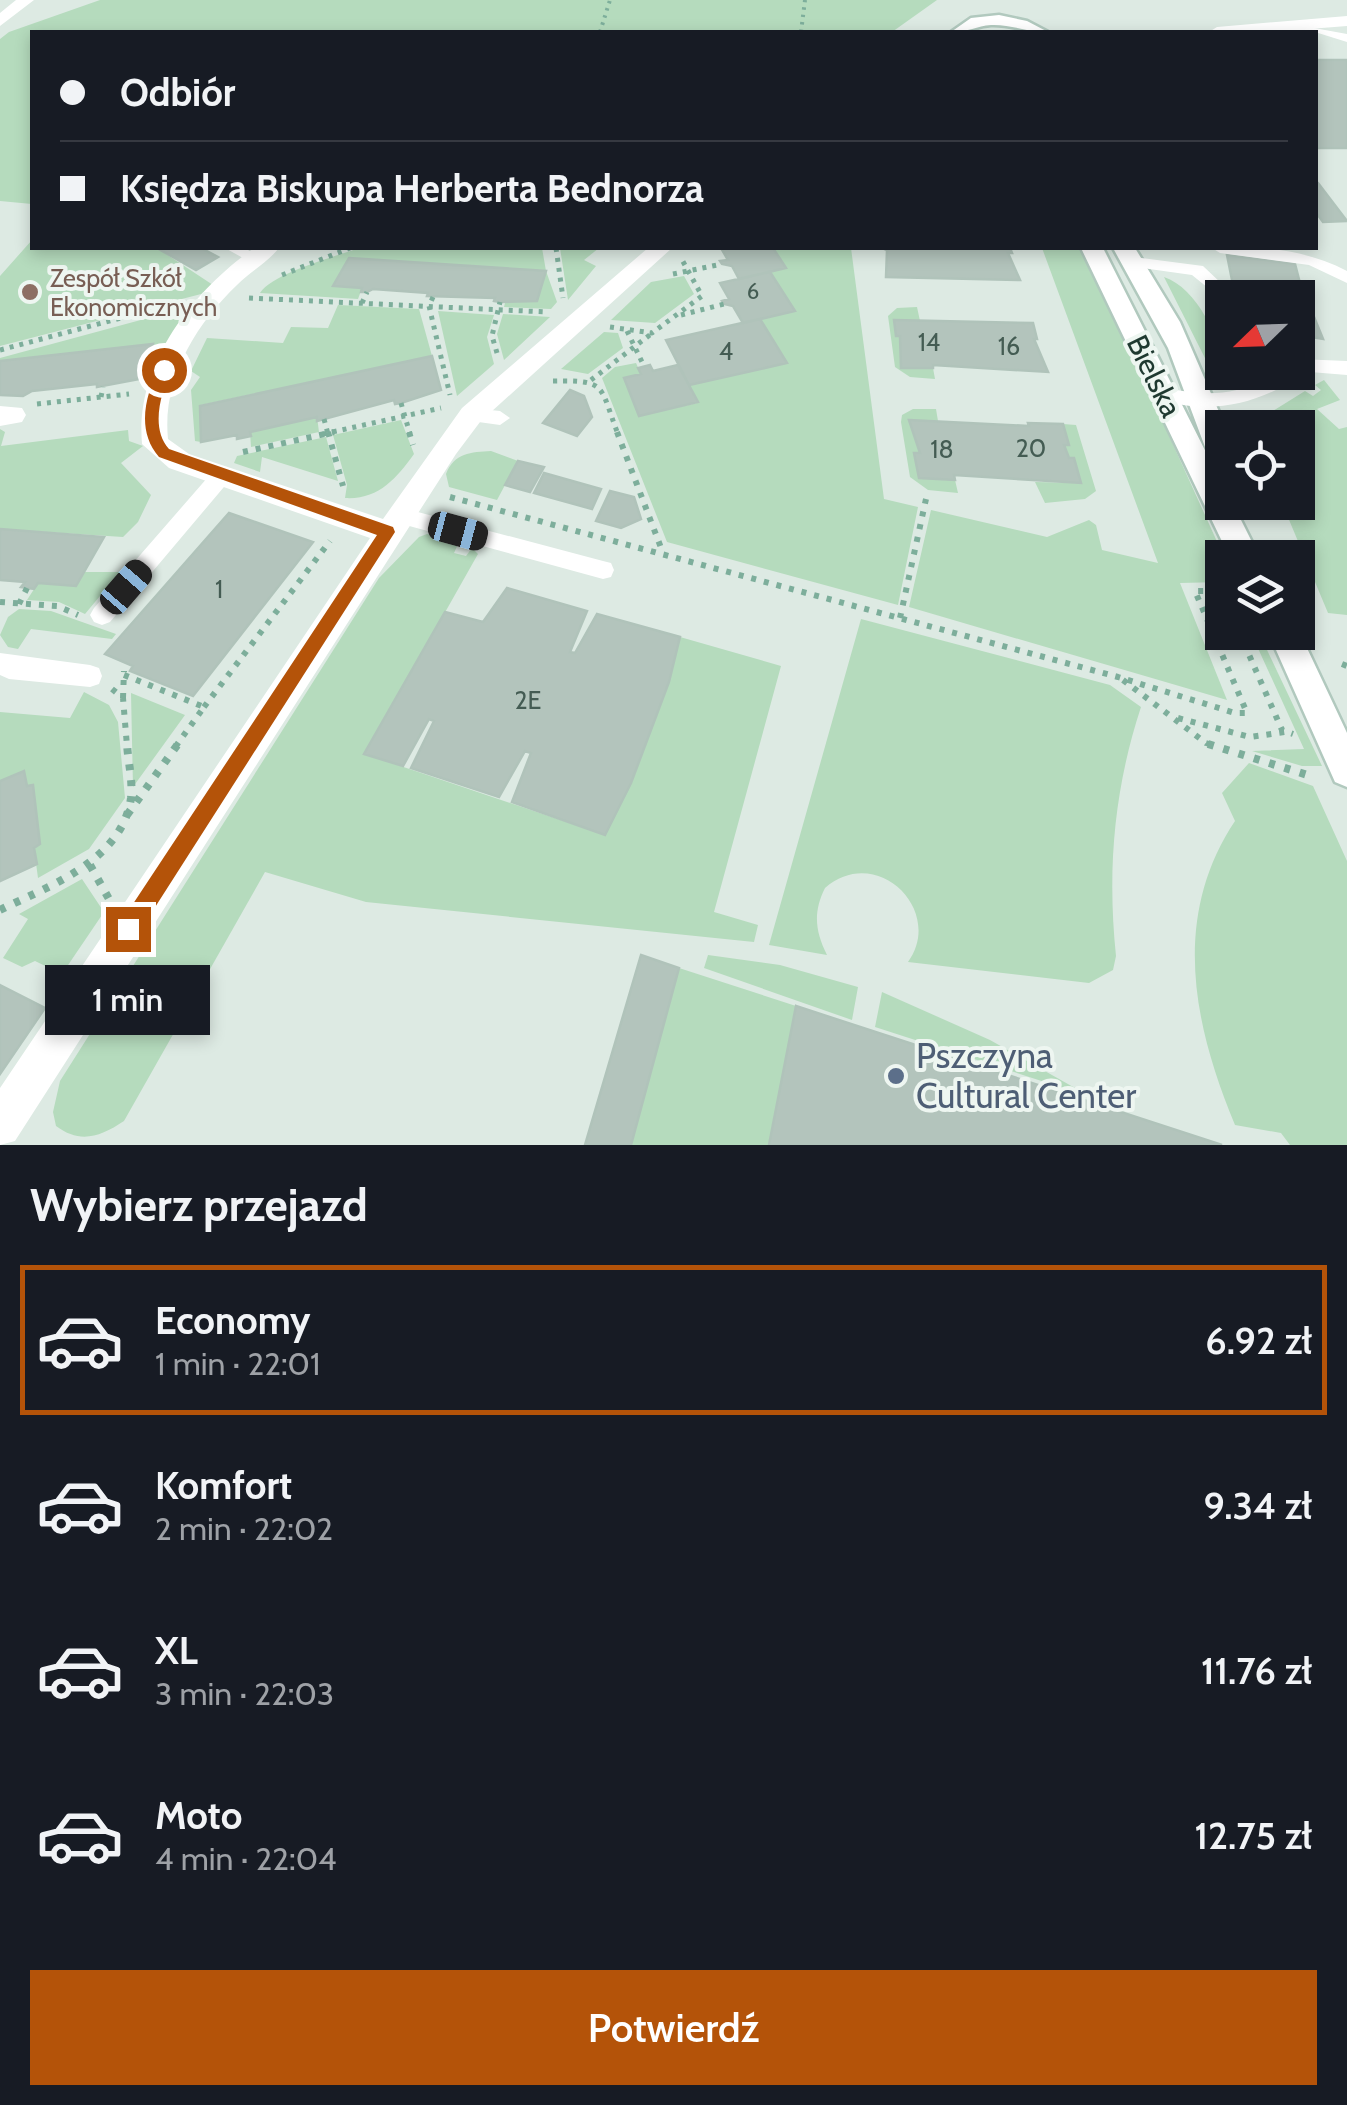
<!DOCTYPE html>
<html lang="pl">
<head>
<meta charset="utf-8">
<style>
	body { margin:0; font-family:Cabin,sans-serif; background:#20242c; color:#f1f3f6; height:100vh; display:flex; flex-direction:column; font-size:38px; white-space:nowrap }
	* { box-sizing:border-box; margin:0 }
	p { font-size:32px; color:#9ea1a6 }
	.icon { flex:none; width:55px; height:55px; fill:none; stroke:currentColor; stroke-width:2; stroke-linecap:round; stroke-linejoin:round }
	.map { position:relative; height:1145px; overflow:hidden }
	.details { display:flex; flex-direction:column; background:#171b24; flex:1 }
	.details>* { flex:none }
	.guide { position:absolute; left:30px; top:30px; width:1288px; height:220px; border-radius:0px; box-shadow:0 5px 15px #0003; display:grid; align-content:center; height:220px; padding:0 30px; background:#171b24 }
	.needle { width:65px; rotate:247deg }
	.tools { position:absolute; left:1205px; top:280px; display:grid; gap:20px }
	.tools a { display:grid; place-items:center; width:110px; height:110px; border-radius:0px; background:#171b24; box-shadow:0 5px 15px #0003; font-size:50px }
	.end { position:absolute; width:45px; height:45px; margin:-22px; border:12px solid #b45309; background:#fff; box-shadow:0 0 0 5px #fff }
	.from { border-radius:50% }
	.bubble { position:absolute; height:70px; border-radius:0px; background:#171b24; box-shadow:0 5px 15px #0003; font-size:32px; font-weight:600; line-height:70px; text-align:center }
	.car { position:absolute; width:30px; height:60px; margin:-30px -15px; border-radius:12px; box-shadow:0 0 8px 2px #0007; background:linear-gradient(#222 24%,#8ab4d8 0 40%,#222 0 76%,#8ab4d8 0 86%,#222 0) }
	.guide b { display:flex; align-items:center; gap:35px; height:95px; font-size:38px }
	.guide b+b { border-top:2px solid #363941 }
	.guide i { width:25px; height:25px; background:#f1f3f6 }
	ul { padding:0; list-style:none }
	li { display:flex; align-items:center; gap:30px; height:150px; margin:0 20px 15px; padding:0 10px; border:5px solid transparent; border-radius:0px }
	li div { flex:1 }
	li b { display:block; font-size:38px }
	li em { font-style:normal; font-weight:600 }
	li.on { border-color:#b45309 }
	li>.icon { width:90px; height:90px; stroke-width:1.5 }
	h2 { padding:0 30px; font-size:45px; line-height:120px }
	.cta { display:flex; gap:20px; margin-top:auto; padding:20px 30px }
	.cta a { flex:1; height:115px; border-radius:0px; background:#b45309; color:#fff; font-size:40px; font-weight:600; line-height:115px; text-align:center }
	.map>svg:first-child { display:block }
	.green { fill:#b5dbbd }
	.building { fill:#b3c4bc; stroke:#b0c3ba; stroke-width:2.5 }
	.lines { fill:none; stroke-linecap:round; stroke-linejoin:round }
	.secondary-casing { stroke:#b1c9be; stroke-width:5 }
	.path-far3 { stroke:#7dae9b; stroke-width:4; stroke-dasharray:2.5 5; stroke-linecap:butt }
	.path-far2 { stroke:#7dae9b; stroke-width:5; stroke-dasharray:4 6; stroke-linecap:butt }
	.path-far1 { stroke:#7dae9b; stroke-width:6; stroke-dasharray:5 8; stroke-linecap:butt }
	.path { stroke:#7dae9b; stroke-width:8; stroke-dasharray:6 10; stroke-linecap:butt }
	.lane { fill:#fff; fill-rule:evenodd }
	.street { fill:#fff; fill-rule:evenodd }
	.secondary { fill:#fff; fill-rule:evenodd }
	.route { fill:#b45309 }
	.education-dot { fill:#8d6e63; stroke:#eef6f1; stroke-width:4 }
	.service-dot { fill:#5c6f8a; stroke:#eef6f1; stroke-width:4 }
	.labels { text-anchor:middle; stroke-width:8; stroke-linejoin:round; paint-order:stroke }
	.far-number-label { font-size:22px; fill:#445c53 }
	.far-education-label { font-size:25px; fill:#785e54; stroke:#eef6f1; text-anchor:start }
	.number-label { font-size:25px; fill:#445c53 }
	.street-label { font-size:30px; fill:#1f3930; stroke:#eef6f1 }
	.near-service-label { font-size:35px; fill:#4e5e75; stroke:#eef6f1; text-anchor:start }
</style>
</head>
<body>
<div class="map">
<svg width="1347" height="1145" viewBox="0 0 1347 1145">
	<rect width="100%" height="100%" fill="#ddeae3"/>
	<path class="green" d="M100 0H937L892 32H32V204L0 201V39L9 32Z
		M32 240V248H157L213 285 205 293 0 346V276Z
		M359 248H542L546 271 557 302 551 309 504 307 506 299 545 271 349 258 333 286 362 288 358 299 260 293C273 273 334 257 359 248Z
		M560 248H599L584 260 596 266 568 300Z
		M773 248H851L884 499 918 507 898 605 667 542 602 378 615 367 636 363 641 374 624 378 640 416 697 403 689 385 787 363 760 319 795 311 770 272 786 268Z
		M1042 248H1084L1224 557 1222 582 1180 583 1227 700 909 607 931 510 1047 537 1089 520 1096 525 1102 550 1158 563Z
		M684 276 694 294 655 323 611 320 651 282Z
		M1164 277C1197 288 1222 340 1222 372L1233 373 1238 384 1236 388 1210 368Z
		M338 305 419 309 432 356 201 405V442L195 441 191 390 200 377 191 371 207 338 283 343 291 327 328 328Z
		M917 307 920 321 894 320 896 336H900L901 367 933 368 935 379 910 377 895 367 888 316 897 308Z
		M174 311 182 318 145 378 152 344 0 361V358Z
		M438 311 494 315 487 337 494 364 457 396Z
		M503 314 550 317 504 360 497 334Z
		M604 332 618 333 623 348 588 374 561 369Z
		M1324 380 1340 400 1317 409 1339 429 1347 427V615L1328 613 1282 503 1298 502V428L1275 427 1278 421 1268 414 1305 391 1313 396 1321 390 1315 385Z
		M913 409H936L938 421 909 420 920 453 914 454 919 478 955 480 958 493 928 490 910 477 901 422 902 415Z
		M317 417 319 432 251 447 250 432Z
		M401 420 414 454C396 479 378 500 345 498L347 485 333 435Z
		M1063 424 1076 425 1096 491 1085 499 1045 503 1035 482 1080 483 1074 458H1069L1064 445 1069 444Z
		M0 429 5 432 1 446 128 430 129 441 143 446 121 463 151 495 138 522 123 537 0 529Z
		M326 437 338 481 262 457 260 472 234 463 237 456Z
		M491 451 518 461 497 500 449 487 446 474C454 453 471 452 491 451Z
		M427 534 459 542 454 553 466 556 472 548 478 554 365 754 605 835C637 772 663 707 680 637L781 666 714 912 758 925 754 942 366 902 265 872 124 1121C100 1137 80 1144 56 1126L53 1112 60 1081 379 578 419 537Z
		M83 572H120L85 614 59 602 27 600 38 583 75 586Z
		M19 609 51 611 116 634 112 639 31 629 18 649 8 647 0 635 8 617Z
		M861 619 1110 685 1141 707C1114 789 1107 870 1116 956L1113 970 1089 983 908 962C945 911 877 843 825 888 813 912 815 931 827 955L769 945Z
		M1251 633H1259L1322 766H1302L1252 751 1304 749Z
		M84 692 109 705 118 722 125 798 89 849 38 878 34 848 40 844 33 785 27 786 24 771 0 781V712L70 718Z
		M131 693 185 715 133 787Z
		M1249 763 1313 786 1347 861V1145H1290L1281 1133 1235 1125C1193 1024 1171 917 1235 821L1222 793Z
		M82 879 104 912 62 974 35 961 22 967 3 958 28 919 19 914Z
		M708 955 780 965 858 987 852 1020 704 968Z
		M679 968 796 1006 769 1145H631Z
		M882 992 990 1040 1091 1097 875 1027Z"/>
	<path class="building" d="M1315 60H1347V148H1315Z
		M1315 183H1318L1347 221 1323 222 1315 211Z
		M157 248H201L218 257 196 270Z
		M721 248H773L786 268 739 279 732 266 722 264 720 261 728 260Z
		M882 248H1010L1012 253H1008L1020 280 886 277 887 250Z
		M1227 255 1295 264 1303 295 1233 285Z
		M349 258 546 271 537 301 500 302 494 301 495 298 427 296 428 293 373 289 367 292H361L362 288 333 286Z
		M770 272 795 311 743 323 733 306 724 304 722 301 729 299 720 283Z
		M1260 289 1305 295 1323 339 1298 335V298H1261Z
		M760 319 787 363 689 385 666 340Z
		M894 320 1033 323 1037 339H1034L1048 372 933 365V368H901L900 336H896Z
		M153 344 145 378 97 387V384L32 391 23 396 0 395V361Z
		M432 356 441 390 401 403 395 404 394 400 324 419 317 421V417L250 432 251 436 237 439V435L201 442 200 406Z
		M650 365 653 371 678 365 698 402 639 416 624 378 641 374 638 368Z
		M570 390 584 396 592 417 577 436 543 423Z
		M909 420 1029 426 1028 423 1063 424 1069 445H1064L1069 458H1074L1081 483 954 475 955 480 919 478 914 453H920Z
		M518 461 544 467 530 492 505 485Z
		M544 473 601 489 592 509 534 493Z
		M610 491 634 497 641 519 621 528 596 521Z
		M229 513 313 542 193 696 130 671 133 666 105 654Z
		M0 529 104 537 76 586 38 583 34 589 21 587 25 582 0 580Z
		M507 588 587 611 570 652 575 653 597 614 680 637 669 682 631 783 605 835 512 802 531 753 525 751 499 797 411 768 434 721 429 719 403 766 364 754 445 612 483 622Z
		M24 771 27 786 33 785 40 844 34 848 37 864 0 881V781Z
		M641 955 679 968 631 1145H585Z
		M0 985 45 1008 0 1074Z
		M796 1006 1222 1145H769Z"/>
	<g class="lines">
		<defs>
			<path id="secondary" d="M999 15 1027 21 1048 32C1029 33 1011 24 991 25 976 26 966 33 951 32L971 18Z
				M1081 248H1103L1222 484V502H1232L1260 558H1230Z
				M1113 248H1135L1180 322 1226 428H1222V465L1212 462 1208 455 1168 348Z
				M1298 629 1347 733V787L1335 782 1268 632H1298Z"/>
		</defs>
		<use href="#secondary" class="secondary-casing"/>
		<path class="path-far3" d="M600 32 610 0
			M801 32 805 0"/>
		<path class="path-far2" d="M556 248 563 298
			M673 274 722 264
			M282 275 350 248
			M433 297 429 306 450 395
			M249 298 547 312
			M362 303 367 292
			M681 315 724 304
			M610 327 652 333 702 296 681 258
			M627 331 644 366
			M0 350 170 305
			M497 353 492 336 500 302
			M591 380 651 334
			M553 381C609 380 599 386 618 434
			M101 397 103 387
			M401 403 410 434
			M37 404 129 394
			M324 419 328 434
			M323 434 441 408"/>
		<path class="path-far1" d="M328 432 343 486
			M409 432 413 445
			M617 432 663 553
			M243 452 334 432
			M450 497 1118 677 1235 713H1247L1195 591H1220L1222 596
			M0 602 57 606 78 615
			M19 604 27 588
			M900 618 926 499
			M1239 632 1282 730 1293 734
			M1342 664 1347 666
			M124 675 204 707 176 746
			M1123 680 1206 743 1216 746
			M112 689 123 698 127 746
			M123 698 124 671
			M204 707 330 541
			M1178 718 1250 737 1285 732"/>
		<path class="path" d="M1208 744 1314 777
			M127 815 178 744
			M90 865 109 899
			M0 910C49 886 122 861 131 798 133 781 128 761 127 744"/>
		<path class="lane" d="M1281 22 1347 34V42L1315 32 1277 29V23Z
			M225 248H245L260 258 252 263Z
			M1212 248C1258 245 1305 249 1347 271V283L1309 265 1220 253Z
			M1134 257 1203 266 1223 285 1255 290 1264 296H1218L1192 275 1128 266V258Z
			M1298 359 1347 361V375L1298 371Z
			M1266 372H1284L1282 387C1239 409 1202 412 1156 399L1153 394 1163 387C1201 396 1230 397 1266 379Z
			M471 408 500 411 510 418 500 425 464 420 461 415Z
			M222 467 229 469 232 475 229 481 110 622 102 625 94 622 90 615 94 608 215 469Z
			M399 507 603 561 611 563 614 570 611 577 603 579 391 521 388 515 391 509Z
			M0 653 90 665 99 668 102 676 99 684 90 687 9 679 0 675Z"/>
		<path class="street" d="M16 0H34L0 26V13Z
			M1347 16V26L1271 32H1209L1217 27Z
			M254 248H279C268 262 250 272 237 285 195 325 162 380 168 439L189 454 383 519 462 408 648 248H672L480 422 456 454 15 1141 0 1145V1088L370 538 169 468 142 444C135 364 192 292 254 248Z
			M0 406 22 408 26 415 22 422 0 426Z"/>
		<use href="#secondary" class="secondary"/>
	</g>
	<path class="route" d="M164 365 171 370C161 393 150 428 169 449L393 527 395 532 136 937 128 940 121 937 118 929 121 922 377 535 159 457C136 431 145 395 160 366Z"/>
	<circle class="education-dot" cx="30" cy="292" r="10"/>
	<circle class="service-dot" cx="896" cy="1076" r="10"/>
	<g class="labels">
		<g class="far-number-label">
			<text x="753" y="299">6</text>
		</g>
		<g class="far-education-label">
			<text x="50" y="287">Zespół Szkół<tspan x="50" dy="29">Ekonomicznych</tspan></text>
		</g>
		<g class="number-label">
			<text x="929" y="351">14</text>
			<text x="1009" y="355">16</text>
			<text x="726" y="360">4</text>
			<text x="1031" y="457">20</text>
			<text x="942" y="458">18</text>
			<text x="219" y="598">1</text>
			<text x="528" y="709">2E</text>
		</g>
		<g class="street-label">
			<text transform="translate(1154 376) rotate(64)" y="10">Bielska</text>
		</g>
		<g class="near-service-label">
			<text x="916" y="1068">Pszczyna<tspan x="916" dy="40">Cultural Center</tspan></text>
		</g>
	</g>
</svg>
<div class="tools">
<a><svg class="needle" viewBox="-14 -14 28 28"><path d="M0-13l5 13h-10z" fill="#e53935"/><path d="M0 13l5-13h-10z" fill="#9ea1a6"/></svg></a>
<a><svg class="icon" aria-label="locate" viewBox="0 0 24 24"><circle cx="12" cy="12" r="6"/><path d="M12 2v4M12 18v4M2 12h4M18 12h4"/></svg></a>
<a><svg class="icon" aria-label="layers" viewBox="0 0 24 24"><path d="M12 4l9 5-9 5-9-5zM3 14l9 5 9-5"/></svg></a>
</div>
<i class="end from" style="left:164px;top:370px"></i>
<i class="end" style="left:128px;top:929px"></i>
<div class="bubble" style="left:45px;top:965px;width:165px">1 min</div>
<i class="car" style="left:458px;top:531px;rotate:105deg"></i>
<i class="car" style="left:126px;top:587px;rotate:41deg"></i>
<div class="guide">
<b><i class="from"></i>Odbiór</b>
<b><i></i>Księdza Biskupa Herberta Bednorza</b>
</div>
</div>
<section class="details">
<h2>Wybierz przejazd</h2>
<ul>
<li class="on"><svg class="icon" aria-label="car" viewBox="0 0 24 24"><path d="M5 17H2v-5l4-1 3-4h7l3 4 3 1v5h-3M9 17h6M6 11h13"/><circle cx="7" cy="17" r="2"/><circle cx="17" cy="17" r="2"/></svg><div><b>Economy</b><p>1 min · 22:01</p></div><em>6.92 zł</em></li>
<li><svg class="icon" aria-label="car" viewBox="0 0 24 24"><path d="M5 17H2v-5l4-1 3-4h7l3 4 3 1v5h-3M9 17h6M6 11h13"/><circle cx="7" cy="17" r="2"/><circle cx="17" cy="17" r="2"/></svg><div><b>Komfort</b><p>2 min · 22:02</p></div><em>9.34 zł</em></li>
<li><svg class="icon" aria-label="car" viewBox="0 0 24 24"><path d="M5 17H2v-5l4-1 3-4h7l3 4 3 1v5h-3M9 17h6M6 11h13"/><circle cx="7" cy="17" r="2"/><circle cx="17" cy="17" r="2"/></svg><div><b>XL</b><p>3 min · 22:03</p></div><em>11.76 zł</em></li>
<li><svg class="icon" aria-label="car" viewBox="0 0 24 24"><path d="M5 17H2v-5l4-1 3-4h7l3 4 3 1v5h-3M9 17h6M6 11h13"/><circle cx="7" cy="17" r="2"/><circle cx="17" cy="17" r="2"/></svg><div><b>Moto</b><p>4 min · 22:04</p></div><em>12.75 zł</em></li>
</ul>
<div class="cta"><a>Potwierdź</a></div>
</section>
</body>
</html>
